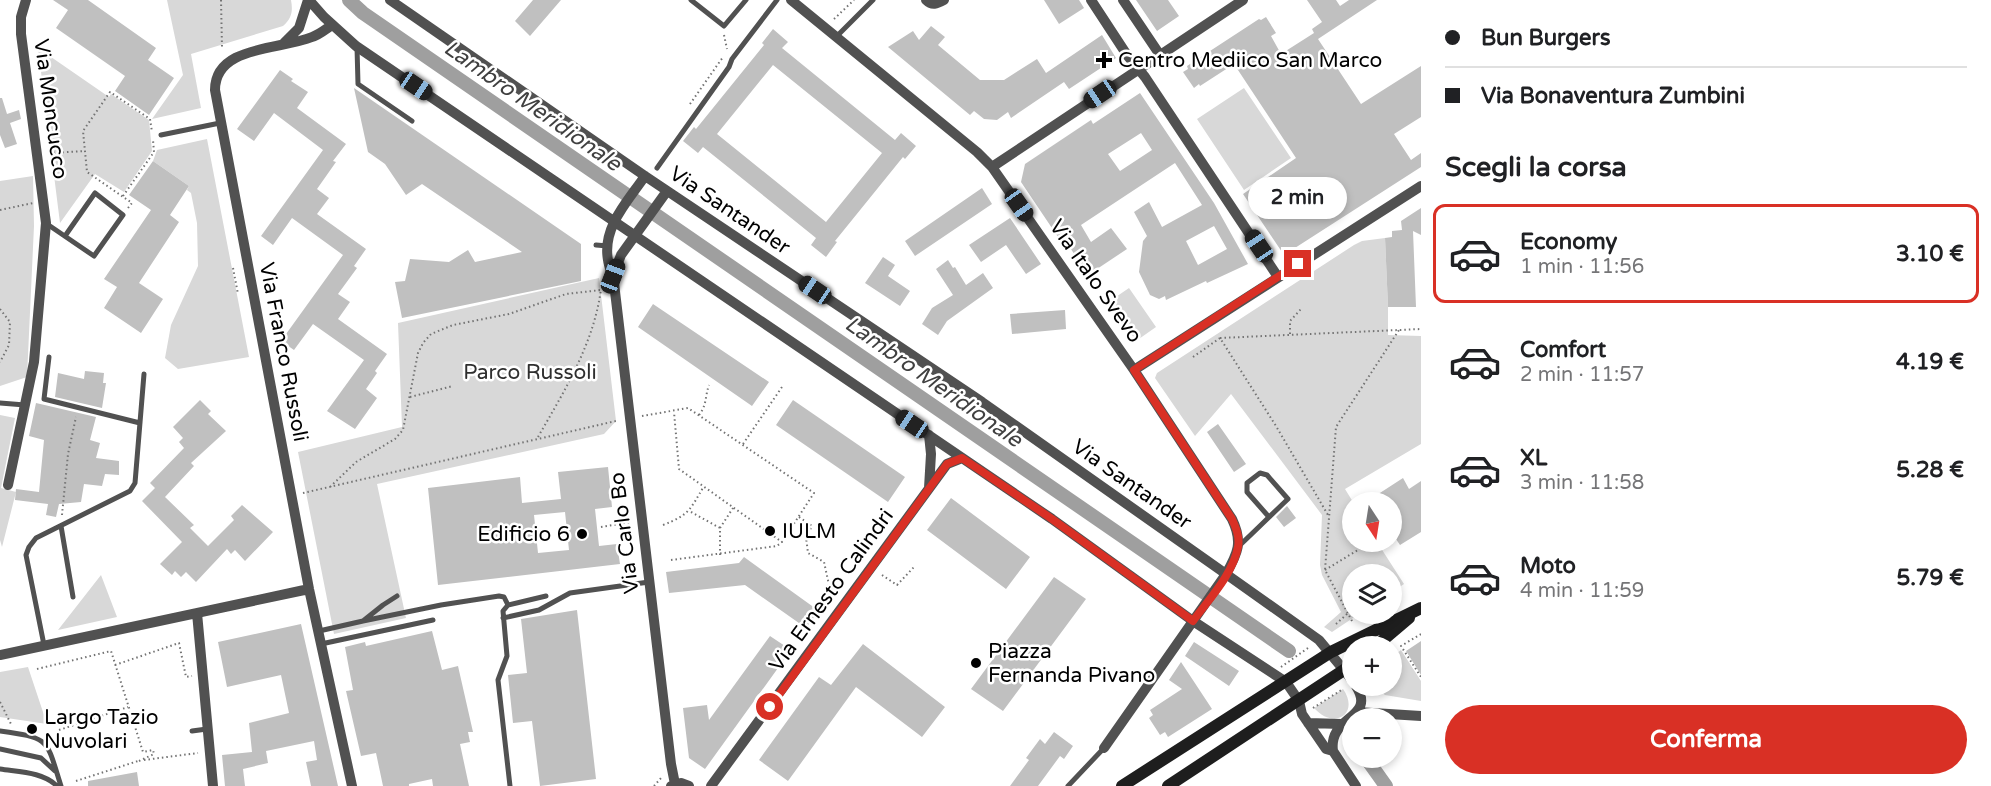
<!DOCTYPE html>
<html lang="it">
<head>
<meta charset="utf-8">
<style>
	body { margin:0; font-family:"Varela Round",sans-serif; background:#f2f2f2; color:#202124; height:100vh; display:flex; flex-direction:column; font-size:22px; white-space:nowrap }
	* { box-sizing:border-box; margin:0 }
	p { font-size:20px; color:#757577 }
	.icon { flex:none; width:33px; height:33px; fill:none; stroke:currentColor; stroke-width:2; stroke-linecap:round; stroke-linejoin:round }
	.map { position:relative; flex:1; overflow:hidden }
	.panel { display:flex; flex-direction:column; background:#fff; width:570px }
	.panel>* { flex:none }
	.banner { display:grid; align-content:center; height:132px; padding:0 24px; background:#fff }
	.needle { width:39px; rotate:168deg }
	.tools { position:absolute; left:1342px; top:492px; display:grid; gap:12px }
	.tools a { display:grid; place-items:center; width:60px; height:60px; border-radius:50%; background:#fff; box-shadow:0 3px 9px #0003; font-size:30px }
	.end { position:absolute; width:27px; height:27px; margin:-14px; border:8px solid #d93025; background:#fff; box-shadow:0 0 0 3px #fff }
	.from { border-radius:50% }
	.bubble { position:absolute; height:42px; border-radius:21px; background:#fff; box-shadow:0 3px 9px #0003; font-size:20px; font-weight:800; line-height:42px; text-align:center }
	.car { position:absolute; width:18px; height:36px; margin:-18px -9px; border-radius:8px; box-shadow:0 0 4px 2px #0007; background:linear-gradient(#222 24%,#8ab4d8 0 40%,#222 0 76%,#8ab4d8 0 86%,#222 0) }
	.banner b { display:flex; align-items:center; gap:21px; height:57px; font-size:22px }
	.banner b+b { border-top:2px solid #e0e0e0 }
	.banner i { width:15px; height:15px; background:#202124 }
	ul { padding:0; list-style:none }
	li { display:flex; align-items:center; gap:18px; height:99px; margin:0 12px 9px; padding:0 12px; border:3px solid transparent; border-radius:12px }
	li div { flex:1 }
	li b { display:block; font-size:22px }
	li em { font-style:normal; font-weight:800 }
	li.on { border-color:#d93025 }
	li>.icon { width:54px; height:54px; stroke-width:1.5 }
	h2 { padding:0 24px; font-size:27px; line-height:72px }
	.cta { display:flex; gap:12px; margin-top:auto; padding:12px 24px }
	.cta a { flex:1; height:69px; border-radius:36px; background:#d93025; color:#fff; font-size:24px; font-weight:800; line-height:69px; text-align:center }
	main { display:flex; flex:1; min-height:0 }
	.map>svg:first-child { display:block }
	.green { fill:#d8d8d8 }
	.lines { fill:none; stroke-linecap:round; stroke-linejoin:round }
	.canal { stroke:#9f9f9f; stroke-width:14 }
	.building { fill:#c0c0c0; fill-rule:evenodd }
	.path { stroke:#737373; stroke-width:2; stroke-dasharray:1.5 3; stroke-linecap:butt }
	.lane { stroke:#515151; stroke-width:5 }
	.street { stroke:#515151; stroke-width:10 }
	.secondary { stroke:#1e1e1e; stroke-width:12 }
	.route { stroke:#d93025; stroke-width:8 }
	.poi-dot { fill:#000; stroke:#fff; stroke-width:2 }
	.labels { text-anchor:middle; stroke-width:5; stroke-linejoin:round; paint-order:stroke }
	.poi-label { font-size:21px; fill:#000; stroke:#fff; text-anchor:start }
	.street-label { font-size:21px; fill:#000; stroke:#fff }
	.park-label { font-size:21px; fill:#2f2f2f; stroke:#fff }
	.water-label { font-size:22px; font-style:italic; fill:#404040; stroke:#fff }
</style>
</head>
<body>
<main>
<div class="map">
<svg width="1421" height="786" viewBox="0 0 1421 786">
	<rect width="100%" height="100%" fill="#fff"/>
	<path class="green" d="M167 0H291C293 11 292 18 283 26L191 54 201 108 152 119 183 75Z
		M38 48 109 97 111 94 149 120 152 151 124 192 95 174 60 223Z
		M1244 88 1291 158 1244 190 1197 119Z
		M207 139 249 357 178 369 165 358 171 325 198 266 197 223 191 193 187 190 189 186 153 161 157 150Z
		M33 176 34 226 27 377 0 386V181Z
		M1385 238 1388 307V335L1421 336V444L1345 489 1353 502V542H1377L1404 584 1392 592V574H1353V614H1359L1332 632 1324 627 1341 612 1322 575 1320 565 1322 515 1231 394 1195 436 1155 378 1157 373 1354 245 1362 241Z
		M599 278 616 421 604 434 377 484 406 618 334 634 298 452 402 427 398 323Z
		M1129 288 1156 327 1136 341 1110 301Z
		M0 415 15 418 1 488 16 492 2 547 0 540Z
		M101 575 117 617 58 630Z
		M1401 650 1421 681V701L1385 695 1375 686H1392V657Z
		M28 667 47 724 0 717V672Z
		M1343 689C1360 713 1335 731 1314 708Z"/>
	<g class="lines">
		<path class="canal" d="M349 0 363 13 1289 651
			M1366 758 1386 786"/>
	</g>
	<path class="building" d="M53 0H88L156 48 148 60 174 78 149 115 115 91 125 76 56 28 68 10Z
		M533 0H561L530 36 515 21Z
		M1044 0H1079L1084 8 1059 24Z
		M1136 0H1168L1179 16 1157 31Z
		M1307 0H1336L1340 6 1349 0H1377L1318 39 1361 104 1421 66V117L1394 134 1411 160 1421 153V167L1284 255 1243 194 1296 158 1234 64 1200 86 1199 84 1194 88 1183 72 1188 69 1187 66 1259 19 1261 20 1266 17 1276 33 1271 36 1281 54 1314 33 1312 29 1322 22Z
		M931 26 945 37 938 45 980 80H1004L1037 59 1046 73 1102 35 1116 58 1069 89 1064 82 1011 118 1008 112 997 120 984 119 974 111 970 115 888 47 913 31 919 40Z
		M773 29 788 42 782 48 895 140 901 133 916 146 905 159 903 157 835 241 837 242 826 257 811 245 816 238 703 147 698 153 683 141 694 127 696 129 764 45 762 43ZM773 65 882 153 826 222 717 134Z
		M280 70 293 79 291 81 308 92 297 108 346 144 333 161 336 162 317 189 329 198 317 214 366 249 354 266 357 268 338 294 350 302 338 319 387 354 375 371 377 373 366 389 377 398 355 429 327 411 364 360 313 324 294 350 281 341 343 255 292 218 273 245 261 236 323 150 274 113 254 141 237 129Z
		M354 88 581 244V281L402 318 395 282 405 281 410 259 449 262 468 250 475 262 522 252 422 184 406 195 385 164 368 152Z
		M1140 93 1214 203 1248 264 1207 283 1206 281 1166 300 1165 296 1159 299 1150 295 1139 272 1143 241 1147 236 1134 212 1149 202 1162 227 1202 205 1175 163 1081 225 1091 242 1111 228 1127 249 1088 275 1063 237 1060 240 1021 182 1025 164 1091 120 1093 124ZM1141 133 1152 150 1120 171 1108 154ZM1214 226 1227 249 1198 265 1186 241Z
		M0 98H2L7 114 19 110 21 119 10 123 17 144 5 148 0 135Z
		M153 161 189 186 170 215 179 222 139 283 163 299 141 333 104 308 117 287 104 279 151 210 129 195Z
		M982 188 992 204 915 256 905 241Z
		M1421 208V235L1413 231 1416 307H1388L1385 238 1392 237V231L1402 230 1401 221Z
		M1010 218 1041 264 1026 274 1006 245 981 262 969 245Z
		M883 257 895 265 888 276 910 291 900 306 865 283Z
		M948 260 953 268 955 267 966 285 983 273 993 288 947 321 938 335 922 324 932 308 953 295 936 269Z
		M653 304 769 382 752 406 638 327Z
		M1065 310 1066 329 1012 334 1010 314Z
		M85 371 104 373 103 383H106L102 408 55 397 58 373 84 379Z
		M200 400 211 411 208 414 226 431 191 463 194 466 165 497 194 525 190 528 208 546 234 520 231 516 242 505 273 532 245 561 235 550 231 554 227 549 196 582 186 572 181 577 175 571 172 575 160 564 182 542 142 501 155 488 150 483 184 448 179 442 183 438 173 427Z
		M793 400 905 477 888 502 776 425Z
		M36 403 96 417 90 440 100 443 96 458 119 461V475L105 474 102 486 84 484 81 502 59 504 56 517 46 515 48 504 15 500 16 489 39 492 44 440 29 436Z
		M1218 424 1246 464 1234 472 1207 432Z
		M608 467 612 507 595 509 599 546 617 544 620 564 438 585 428 488 520 477 522 503 561 499 558 472ZM565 512 569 550 538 553 534 515Z
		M1403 478 1409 489 1421 481V532L1400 545 1392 533V502H1366Z
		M951 498 1030 557 1006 589 927 530Z
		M1287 506 1296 518 1284 527 1276 517Z
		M744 557 819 611 806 628 745 585 669 593 666 572 739 563Z
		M1054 577 1086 599 1003 711 971 689Z
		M577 610 596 779 540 786 532 721 513 723 508 675 527 673 521 619Z
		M301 624 338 786H311L306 762 317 760 314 741 266 751 268 763 243 769 245 786H225L222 755 252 752 249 723 289 713 281 675 227 687 218 642Z
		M432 631 442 670 458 666 473 732H468L470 742 460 744 469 786H433L432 779 409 784V786H383L376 753 361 756 346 691 353 690 345 647 365 642 366 646Z
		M770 636 791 650 705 769 689 758 683 708 707 705 709 720Z
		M1421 641V675L1406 651Z
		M1194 642 1239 671 1229 686 1185 656Z
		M863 644 945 707 922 737 856 687 788 781 759 760 819 677 831 685Z
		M1181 662 1212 709 1168 737 1165 732 1160 735 1149 718 1153 715 1150 710 1182 689 1169 680Z
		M1054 732 1073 746 1064 759 1060 756 1038 786H1010L1029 760 1026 758 1040 739 1045 744Z
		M137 772 139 786H88V781Z"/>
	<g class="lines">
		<path class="path" d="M221 0 222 48
			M834 19 854 0
			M724 35 727 49
			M690 104 723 57
			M49 153 85 151
			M123 196 154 152 153 140
			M128 208 132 203 87 172 83 131 110 92 150 119 152 132
			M0 210 33 203
			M233 268 238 294
			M0 309 10 322 9 345 0 362
			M1290 334V321L1301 309
			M1220 338 1421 329
			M1193 357 1220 338 1276 426 1328 515
			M410 397 453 386
			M699 415C707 405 705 396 709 385
			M642 416 688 408 814 493 782 542
			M538 437C565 390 594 343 601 289
			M743 444 782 387
			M330 487 356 462 395 439 403 430 418 353 423 343 431 334 453 325 509 314 566 294 601 290
			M303 493 616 421
			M691 512 720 528
			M62 515 68 454 76 417
			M799 517 812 526 806 537 808 553 824 562 829 585 834 591
			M663 525C689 515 690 510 704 486
			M601 527 631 522
			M720 555V528L733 508
			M671 560 777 546 782 542 679 469 674 412
			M1325 570 1371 542
			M882 575 897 585 914 567
			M1352 621 1325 570 1336 427 1399 330
			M1336 624 1348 613
			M1421 634 1401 646 1421 677
			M115 665 179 643 186 677 192 676
			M1281 667 1308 648
			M37 669 111 651 143 752 153 750 154 754 139 761
			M0 702 11 724
			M1313 708 1343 689
			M59 730 128 707
			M144 760 198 753
			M76 781 138 761
			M654 786 661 778"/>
		<path class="lane" d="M691 0 724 26 746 0
			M836 37 873 0
			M357 47 358 84 412 121
			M161 135 220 123
			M657 168 729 67 732 59 777 0
			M47 224 94 256 123 215 95 193 65 236
			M596 245 608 246
			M49 357 44 399 140 423
			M0 403 25 405
			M61 526 73 597
			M1239 546C1256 530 1271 515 1288 499L1267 475 1260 473 1247 483V492L1269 517
			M503 618 539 610 570 593 649 582
			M363 621 441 605 499 596 504 597 508 605
			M319 631 363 621 383 605 397 596
			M321 644 433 620
			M44 645 26 555 29 547 36 538 130 491 135 483 144 374
			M0 731C51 738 46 739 61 786
			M192 731 207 729
			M0 749 41 758 55 771
			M0 769C19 772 43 772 57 786
			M510 786 498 680 507 656 503 611 508 605 546 596
			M1068 786 1104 748"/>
		<path class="street" d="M309 0 324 17 356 46 1052 519 1193 621 1286 682 1299 701 1302 714 1326 749 1333 751 1356 786
			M390 0 645 176 982 402 1226 574 1319 640 1353 681
			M791 0 977 152 992 167 1134 370 1232 519C1243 542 1238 553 1226 574L1104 748
			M926 0C932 6 937 4 944 0
			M1091 0 1127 55 1145 77 1278 277
			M1123 0 1160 55
			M332 25C326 29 319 35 312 37 281 50 215 45 215 90L309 589 352 786
			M284 43 299 28 308 0
			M992 167 1243 0
			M645 176C628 201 602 227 608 260 609 268 613 275 614 283L671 764 675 784
			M613 276 621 255 667 191
			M1134 370 1421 186
			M929 435 931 454 929 488
			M8 485 34 362 46 223 21 34V17L26 0
			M197 613 213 786
			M0 655 309 589
			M1357 712 1421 716
			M1308 723 1342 724
			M1333 751C1328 715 1377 719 1356 686
			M671 786 681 783 689 786
			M711 786 947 464 962 458"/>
		<path class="secondary" d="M1376 646 1409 618
			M1122 786 1331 652 1421 608
			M1168 786 1353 664"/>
	</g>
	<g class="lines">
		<path class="route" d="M770 707 947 464 962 458 1052 519 1193 621C1209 599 1233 574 1238 547 1240 537 1236 528 1232 519L1134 370 1298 264"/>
	</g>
	<g class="poi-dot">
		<path d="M1101 51h6v6h6v6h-6v6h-6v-6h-6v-6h6z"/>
		<circle cx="770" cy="531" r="6"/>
		<circle cx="582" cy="534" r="6"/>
		<circle cx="976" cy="663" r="6"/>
		<circle cx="32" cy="729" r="6"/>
	</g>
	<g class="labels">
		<g class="poi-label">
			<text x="1118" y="67">Centro Mediico San Marco</text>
			<text x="782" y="538">IULM</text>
			<text x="570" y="541" text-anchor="end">Edificio 6</text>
			<text x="988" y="658">Piazza<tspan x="988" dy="24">Fernanda Pivano</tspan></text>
			<text x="44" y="724">Largo Tazio<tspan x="44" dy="24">Nuvolari</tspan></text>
		</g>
		<g class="street-label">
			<text transform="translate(51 109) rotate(82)" y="7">Via Moncucco</text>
			<text transform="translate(730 210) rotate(34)" y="7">Via Santander</text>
			<text transform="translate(1096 281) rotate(55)" y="7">Via Italo Svevo</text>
			<text transform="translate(284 352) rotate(79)" y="7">Via Franco Russoli</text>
			<text transform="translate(1132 484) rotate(35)" y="7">Via Santander</text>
			<text transform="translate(624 533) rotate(-97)" y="7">Via Carlo Bo</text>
			<text transform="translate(831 590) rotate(-54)" y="7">Via Ernesto Calindri</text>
		</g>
		<g class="park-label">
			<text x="530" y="379">Parco Russoli</text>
		</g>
		<g class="water-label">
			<text transform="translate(533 105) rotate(35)" y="8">Lambro Meridionale</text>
			<text transform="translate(934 381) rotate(35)" y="8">Lambro Meridionale</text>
		</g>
	</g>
</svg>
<div class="tools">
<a><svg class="needle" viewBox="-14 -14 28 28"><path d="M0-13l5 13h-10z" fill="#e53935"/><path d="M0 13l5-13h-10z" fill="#757577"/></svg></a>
<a><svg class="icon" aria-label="layers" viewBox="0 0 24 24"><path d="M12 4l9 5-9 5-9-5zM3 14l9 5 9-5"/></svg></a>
<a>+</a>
<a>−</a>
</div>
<i class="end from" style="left:770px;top:707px"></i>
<i class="end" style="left:1298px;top:264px"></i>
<div class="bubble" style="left:1248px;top:177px;width:99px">2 min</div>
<i class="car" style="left:416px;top:86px;rotate:124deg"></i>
<i class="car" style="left:1100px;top:94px;rotate:236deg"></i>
<i class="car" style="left:1019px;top:205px;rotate:145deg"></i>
<i class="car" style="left:1259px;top:246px;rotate:326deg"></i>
<i class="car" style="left:613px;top:276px;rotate:21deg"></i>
<i class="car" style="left:815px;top:290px;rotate:304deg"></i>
<i class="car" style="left:912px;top:424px;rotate:304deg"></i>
</div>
<section class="panel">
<div class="banner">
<b><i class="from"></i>Bun Burgers</b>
<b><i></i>Via Bonaventura Zumbini</b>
</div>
<h2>Scegli la corsa</h2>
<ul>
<li class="on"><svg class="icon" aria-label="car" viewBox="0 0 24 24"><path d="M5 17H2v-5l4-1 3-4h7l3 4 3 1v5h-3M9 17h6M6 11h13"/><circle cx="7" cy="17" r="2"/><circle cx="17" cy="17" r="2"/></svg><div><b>Economy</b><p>1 min · 11:56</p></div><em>3.10 €</em></li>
<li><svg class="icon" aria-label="car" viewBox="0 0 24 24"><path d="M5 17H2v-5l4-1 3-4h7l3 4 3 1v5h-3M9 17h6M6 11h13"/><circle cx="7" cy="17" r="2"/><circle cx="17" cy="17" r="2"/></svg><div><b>Comfort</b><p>2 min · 11:57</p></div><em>4.19 €</em></li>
<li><svg class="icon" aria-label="car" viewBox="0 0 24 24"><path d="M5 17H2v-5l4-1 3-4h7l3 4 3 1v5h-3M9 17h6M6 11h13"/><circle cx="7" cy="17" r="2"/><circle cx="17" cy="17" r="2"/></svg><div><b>XL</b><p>3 min · 11:58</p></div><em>5.28 €</em></li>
<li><svg class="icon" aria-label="car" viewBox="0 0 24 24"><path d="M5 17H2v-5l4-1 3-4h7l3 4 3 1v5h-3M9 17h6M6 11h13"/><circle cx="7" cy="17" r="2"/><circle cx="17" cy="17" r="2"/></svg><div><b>Moto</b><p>4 min · 11:59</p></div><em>5.79 €</em></li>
</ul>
<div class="cta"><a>Conferma</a></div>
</section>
</main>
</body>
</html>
